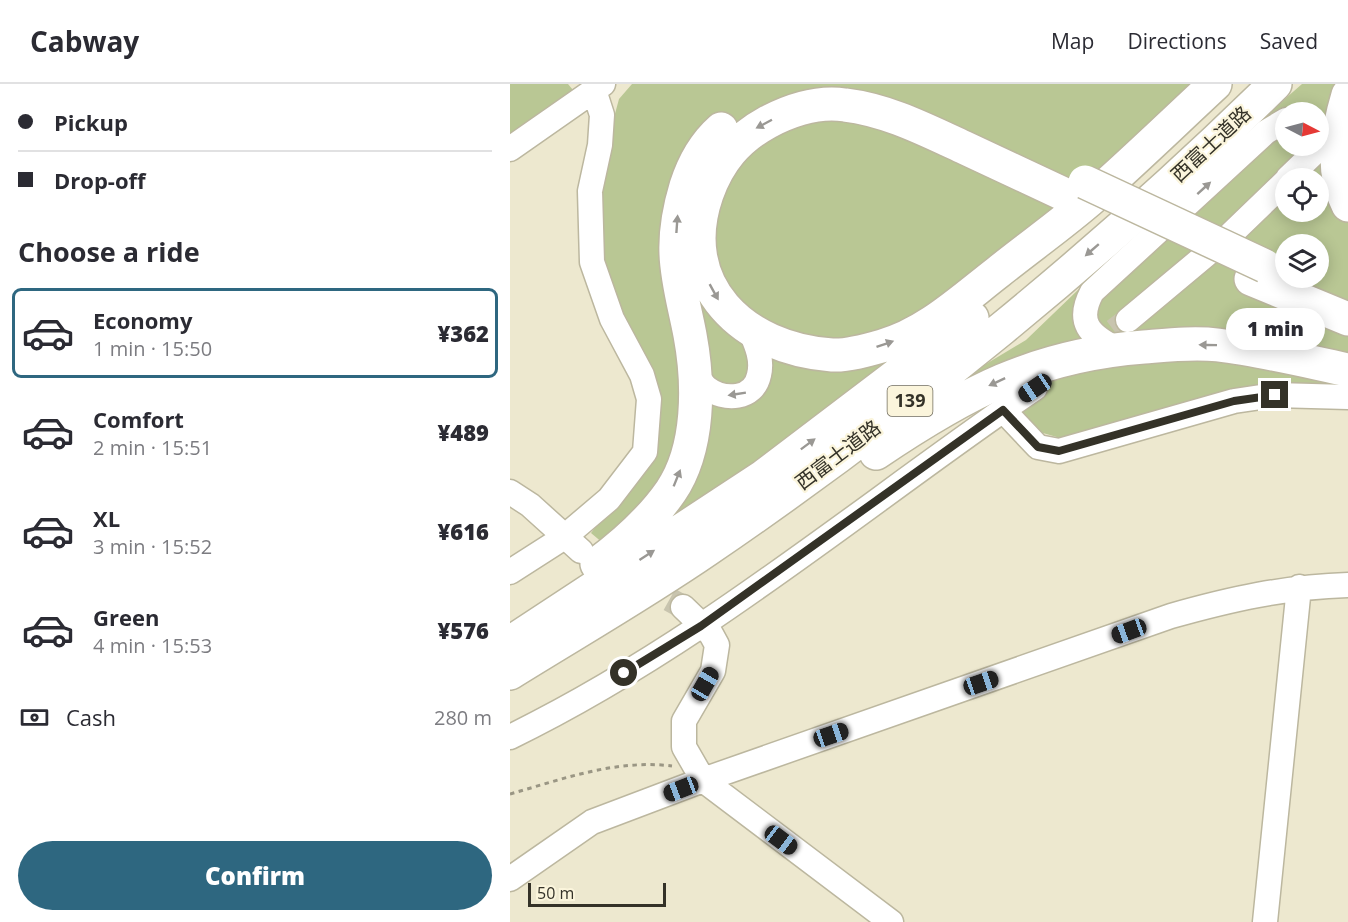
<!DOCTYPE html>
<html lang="en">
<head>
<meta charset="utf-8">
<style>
	body { margin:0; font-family:"Open Sans","Noto Sans JP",sans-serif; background:#f2f2f3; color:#2b2b33; height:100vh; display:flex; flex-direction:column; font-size:22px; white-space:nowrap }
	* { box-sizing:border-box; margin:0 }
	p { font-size:20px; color:#7c7c81 }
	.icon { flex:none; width:33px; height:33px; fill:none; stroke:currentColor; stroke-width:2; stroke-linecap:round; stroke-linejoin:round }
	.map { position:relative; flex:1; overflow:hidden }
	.sheet { display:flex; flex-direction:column; background:#fff; width:510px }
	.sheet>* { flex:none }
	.top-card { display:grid; align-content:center; height:132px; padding:0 18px; background:#fff }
	.needle { width:39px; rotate:96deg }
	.tools { position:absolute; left:765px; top:18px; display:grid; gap:12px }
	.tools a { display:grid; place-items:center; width:54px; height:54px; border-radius:50%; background:#fff; box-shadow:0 3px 15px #0003; font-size:30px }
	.scale { position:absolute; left:18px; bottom:15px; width:138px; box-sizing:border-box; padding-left:6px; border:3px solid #343228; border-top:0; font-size:16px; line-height:21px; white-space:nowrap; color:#343228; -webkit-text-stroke:4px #fbf5dc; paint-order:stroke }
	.end { position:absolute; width:27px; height:27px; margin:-14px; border:8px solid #343228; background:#fff; box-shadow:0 0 0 3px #fff }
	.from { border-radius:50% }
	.bubble { position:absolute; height:42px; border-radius:21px; background:#fff; box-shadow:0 3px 15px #0003; font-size:20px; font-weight:800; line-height:42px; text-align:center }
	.car { position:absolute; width:18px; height:36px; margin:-18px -9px; border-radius:8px; box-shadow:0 0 4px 2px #0007; background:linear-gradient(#222 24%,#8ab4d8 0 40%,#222 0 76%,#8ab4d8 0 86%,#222 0) }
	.top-card b { display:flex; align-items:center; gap:21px; height:57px; font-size:22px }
	.top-card b+b { border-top:2px solid #e1e1e2 }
	.top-card i { width:15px; height:15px; background:#2b2b33 }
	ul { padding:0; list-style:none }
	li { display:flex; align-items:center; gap:18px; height:90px; margin:0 12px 9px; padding:0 6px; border:3px solid transparent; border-radius:9px }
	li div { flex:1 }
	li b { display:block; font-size:22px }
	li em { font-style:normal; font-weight:800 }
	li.active { border-color:#2e6780 }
	li>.icon { width:54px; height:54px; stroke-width:1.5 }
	h2 { padding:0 18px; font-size:27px; line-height:72px }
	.pay { display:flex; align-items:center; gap:15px; height:66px; padding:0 18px; font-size:22px }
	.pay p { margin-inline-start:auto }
	.button { display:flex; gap:12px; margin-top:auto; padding:12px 18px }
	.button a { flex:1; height:69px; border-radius:36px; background:#2e6780; color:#fff; font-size:24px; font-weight:800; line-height:69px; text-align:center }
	header { display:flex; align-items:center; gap:36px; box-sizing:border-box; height:84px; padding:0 30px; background:#fff; border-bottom:2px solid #e1e1e2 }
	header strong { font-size:28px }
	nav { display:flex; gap:33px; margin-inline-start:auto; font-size:21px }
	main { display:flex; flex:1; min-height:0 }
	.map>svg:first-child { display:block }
	.green { fill:#b9c794; fill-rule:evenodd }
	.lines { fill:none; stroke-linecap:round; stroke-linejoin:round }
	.minor-tunnel { stroke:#c8c4ae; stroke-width:24; stroke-dasharray:24 12; stroke-linecap:butt }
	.minor-casing { stroke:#bcb79f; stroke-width:27 }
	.highway-casing { stroke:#bcb79f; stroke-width:36 }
	.path { stroke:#9a9684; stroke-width:3; stroke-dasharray:4.5 4.5; stroke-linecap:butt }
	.minor { stroke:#fff; stroke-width:24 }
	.highway { stroke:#fff; stroke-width:33 }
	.highway-bridge-casing { stroke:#bcb79f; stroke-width:36; stroke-linecap:butt }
	.highway-bridge { stroke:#fff; stroke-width:33 }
	.oneway { fill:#9a9894 }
	.route { stroke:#343228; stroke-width:8 }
	.labels { text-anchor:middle; stroke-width:4.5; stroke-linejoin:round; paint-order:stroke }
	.shield { fill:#fbf5dc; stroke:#706c5e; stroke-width:1.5 }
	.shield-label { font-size:18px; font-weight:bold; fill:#343228 }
	.street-label { font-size:20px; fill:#343228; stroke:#fbf5dc }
</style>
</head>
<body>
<header>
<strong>Cabway</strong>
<nav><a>Map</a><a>Directions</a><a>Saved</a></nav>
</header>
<main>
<section class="sheet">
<div class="top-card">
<b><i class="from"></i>Pickup</b>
<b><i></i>Drop-off</b>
</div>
<h2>Choose a ride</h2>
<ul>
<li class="active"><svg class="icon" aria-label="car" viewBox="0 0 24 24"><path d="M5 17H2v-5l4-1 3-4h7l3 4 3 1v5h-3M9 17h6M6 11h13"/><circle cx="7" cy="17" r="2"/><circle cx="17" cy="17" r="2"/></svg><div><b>Economy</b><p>1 min · 15:50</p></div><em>¥362</em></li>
<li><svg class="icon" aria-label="car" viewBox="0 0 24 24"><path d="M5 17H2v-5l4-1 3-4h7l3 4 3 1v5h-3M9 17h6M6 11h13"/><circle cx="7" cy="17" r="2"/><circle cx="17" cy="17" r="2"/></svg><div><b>Comfort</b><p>2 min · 15:51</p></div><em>¥489</em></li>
<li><svg class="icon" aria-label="car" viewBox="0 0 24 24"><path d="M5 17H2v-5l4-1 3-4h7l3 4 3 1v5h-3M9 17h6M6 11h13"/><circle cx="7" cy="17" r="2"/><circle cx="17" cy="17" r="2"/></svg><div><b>XL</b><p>3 min · 15:52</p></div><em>¥616</em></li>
<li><svg class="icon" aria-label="car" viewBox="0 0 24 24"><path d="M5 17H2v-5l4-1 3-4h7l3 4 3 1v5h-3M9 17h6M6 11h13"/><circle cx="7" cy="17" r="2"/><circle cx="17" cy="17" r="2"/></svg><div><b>Green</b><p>4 min · 15:53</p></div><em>¥576</em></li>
</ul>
<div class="pay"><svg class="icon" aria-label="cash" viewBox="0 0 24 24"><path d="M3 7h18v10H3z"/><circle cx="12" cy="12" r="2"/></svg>Cash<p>280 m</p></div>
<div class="button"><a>Confirm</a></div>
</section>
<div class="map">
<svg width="838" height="838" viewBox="0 0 838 838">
	<rect width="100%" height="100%" fill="#ede8cf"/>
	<path class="green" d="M0 0H58L63 6 0 57Z
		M122 0H681L611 75 333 318 113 476 81 449 143 367 152 314 102 235 89 135 96 63 109 15Z
		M792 0H838V317L807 310 571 360 505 341 461 289 516 256 678 100ZM776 28H808V62H776ZM776 94H808V128H776ZM776 160H808V194H776Z"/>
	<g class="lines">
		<path class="minor-tunnel" d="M575 268 618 236
			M128 498 173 523"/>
		<defs>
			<path id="minor" d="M0 65 93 0
				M778 94 805 68
				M618 236 721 150 776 97
				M607 265C579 251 566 238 582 208L756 48 776 36
				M185 289C189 294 192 300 197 304 214 317 244 316 249 291 253 275 246 260 240 246
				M493 326 528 363 549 367 724 317 765 311 838 313
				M0 408 20 421 71 467
				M0 488 53 454 99 415 135 368 139 315 132 291 102 235 82 178 80 107 90 61 92 31 84 6
				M173 523 201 550 207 561 203 587 174 637V663L193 696 381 838
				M0 653C189 561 352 422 525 304
				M0 795 82 738 193 696 661 532C721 515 775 503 838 501
				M755 838 789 503"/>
			<path id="highway" d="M838 11C827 48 820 86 838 121
				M562 114C526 97 489 80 453 63 414 45 377 26 335 21 308 17 281 26 258 38 227 55 209 77 197 110 165 202 234 265 322 271 337 272 358 266 372 262 416 250 453 215 488 188 519 163 552 140 583 113 624 77 664 38 705 0
				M741 195 838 235
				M366 369C455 309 525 271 634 263 658 261 684 258 708 261 751 266 795 277 838 286
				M87 480C115 459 141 436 161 407 190 364 189 299 180 251 175 224 167 198 166 170 165 146 169 125 176 102 183 80 194 60 211 45
				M0 559 254 392 462 234
				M0 589C66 548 134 509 198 465 397 329 593 169 765 0"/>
		</defs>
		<use href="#minor" class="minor-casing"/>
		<use href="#highway" class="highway-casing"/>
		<path class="path" d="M0 710C53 695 106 675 162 682"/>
		<use href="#minor" class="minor"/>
		<use href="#highway" class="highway"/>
		<defs>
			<path id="highway-bridge" d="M575 98 755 182"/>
		</defs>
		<use href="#highway-bridge" class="highway-bridge-casing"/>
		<use href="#highway-bridge" class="highway-bridge"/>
	</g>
	<defs><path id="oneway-solid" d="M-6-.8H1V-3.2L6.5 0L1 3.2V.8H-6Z" transform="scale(1.5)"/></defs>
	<g class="oneway">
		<use href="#oneway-solid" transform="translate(254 40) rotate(152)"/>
		<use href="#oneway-solid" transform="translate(694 104) rotate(-42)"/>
		<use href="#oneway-solid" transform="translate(167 140) rotate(-86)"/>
		<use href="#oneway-solid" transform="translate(582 166) rotate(139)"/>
		<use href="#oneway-solid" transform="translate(204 208) rotate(61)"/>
		<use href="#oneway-solid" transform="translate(375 260) rotate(-19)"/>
		<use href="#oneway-solid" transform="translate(698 261) rotate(-179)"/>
		<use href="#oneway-solid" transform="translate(487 298) rotate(155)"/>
		<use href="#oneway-solid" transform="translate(227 310) rotate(171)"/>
		<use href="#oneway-solid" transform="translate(298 360) rotate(-37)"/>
		<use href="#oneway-solid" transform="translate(167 394) rotate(-68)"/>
		<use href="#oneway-solid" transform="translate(137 471) rotate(-33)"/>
	</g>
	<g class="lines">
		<path class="route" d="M114 589 191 542 493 326 528 363 549 367 724 317 765 311"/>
	</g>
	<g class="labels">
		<rect class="shield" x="377.5" y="302" width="45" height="30" rx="4.5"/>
		<g class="shield-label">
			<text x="400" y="323">139</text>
		</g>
		<g class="street-label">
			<text transform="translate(701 60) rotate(-43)" y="7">西富士道路</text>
			<text transform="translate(328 371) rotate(-37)" y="7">西富士道路</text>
		</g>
	</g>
</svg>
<div class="tools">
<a><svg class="needle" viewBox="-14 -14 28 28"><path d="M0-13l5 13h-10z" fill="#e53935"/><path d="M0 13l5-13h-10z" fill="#7c7c81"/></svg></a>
<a><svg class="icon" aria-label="locate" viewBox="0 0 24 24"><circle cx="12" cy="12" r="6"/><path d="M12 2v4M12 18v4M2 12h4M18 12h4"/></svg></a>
<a><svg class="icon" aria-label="layers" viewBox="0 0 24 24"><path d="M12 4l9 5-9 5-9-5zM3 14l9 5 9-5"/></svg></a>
</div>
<div class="scale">50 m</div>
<i class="end from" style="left:114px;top:589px"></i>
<i class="end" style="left:765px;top:311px"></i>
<div class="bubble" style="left:716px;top:224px;width:99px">1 min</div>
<i class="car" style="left:525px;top:304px;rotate:236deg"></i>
<i class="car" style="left:619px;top:547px;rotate:250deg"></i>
<i class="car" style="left:471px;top:599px;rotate:71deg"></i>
<i class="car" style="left:195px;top:600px;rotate:30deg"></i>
<i class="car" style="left:321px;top:651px;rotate:71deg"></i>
<i class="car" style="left:171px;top:705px;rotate:249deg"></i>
<i class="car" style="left:271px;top:756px;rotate:127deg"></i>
</div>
</main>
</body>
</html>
